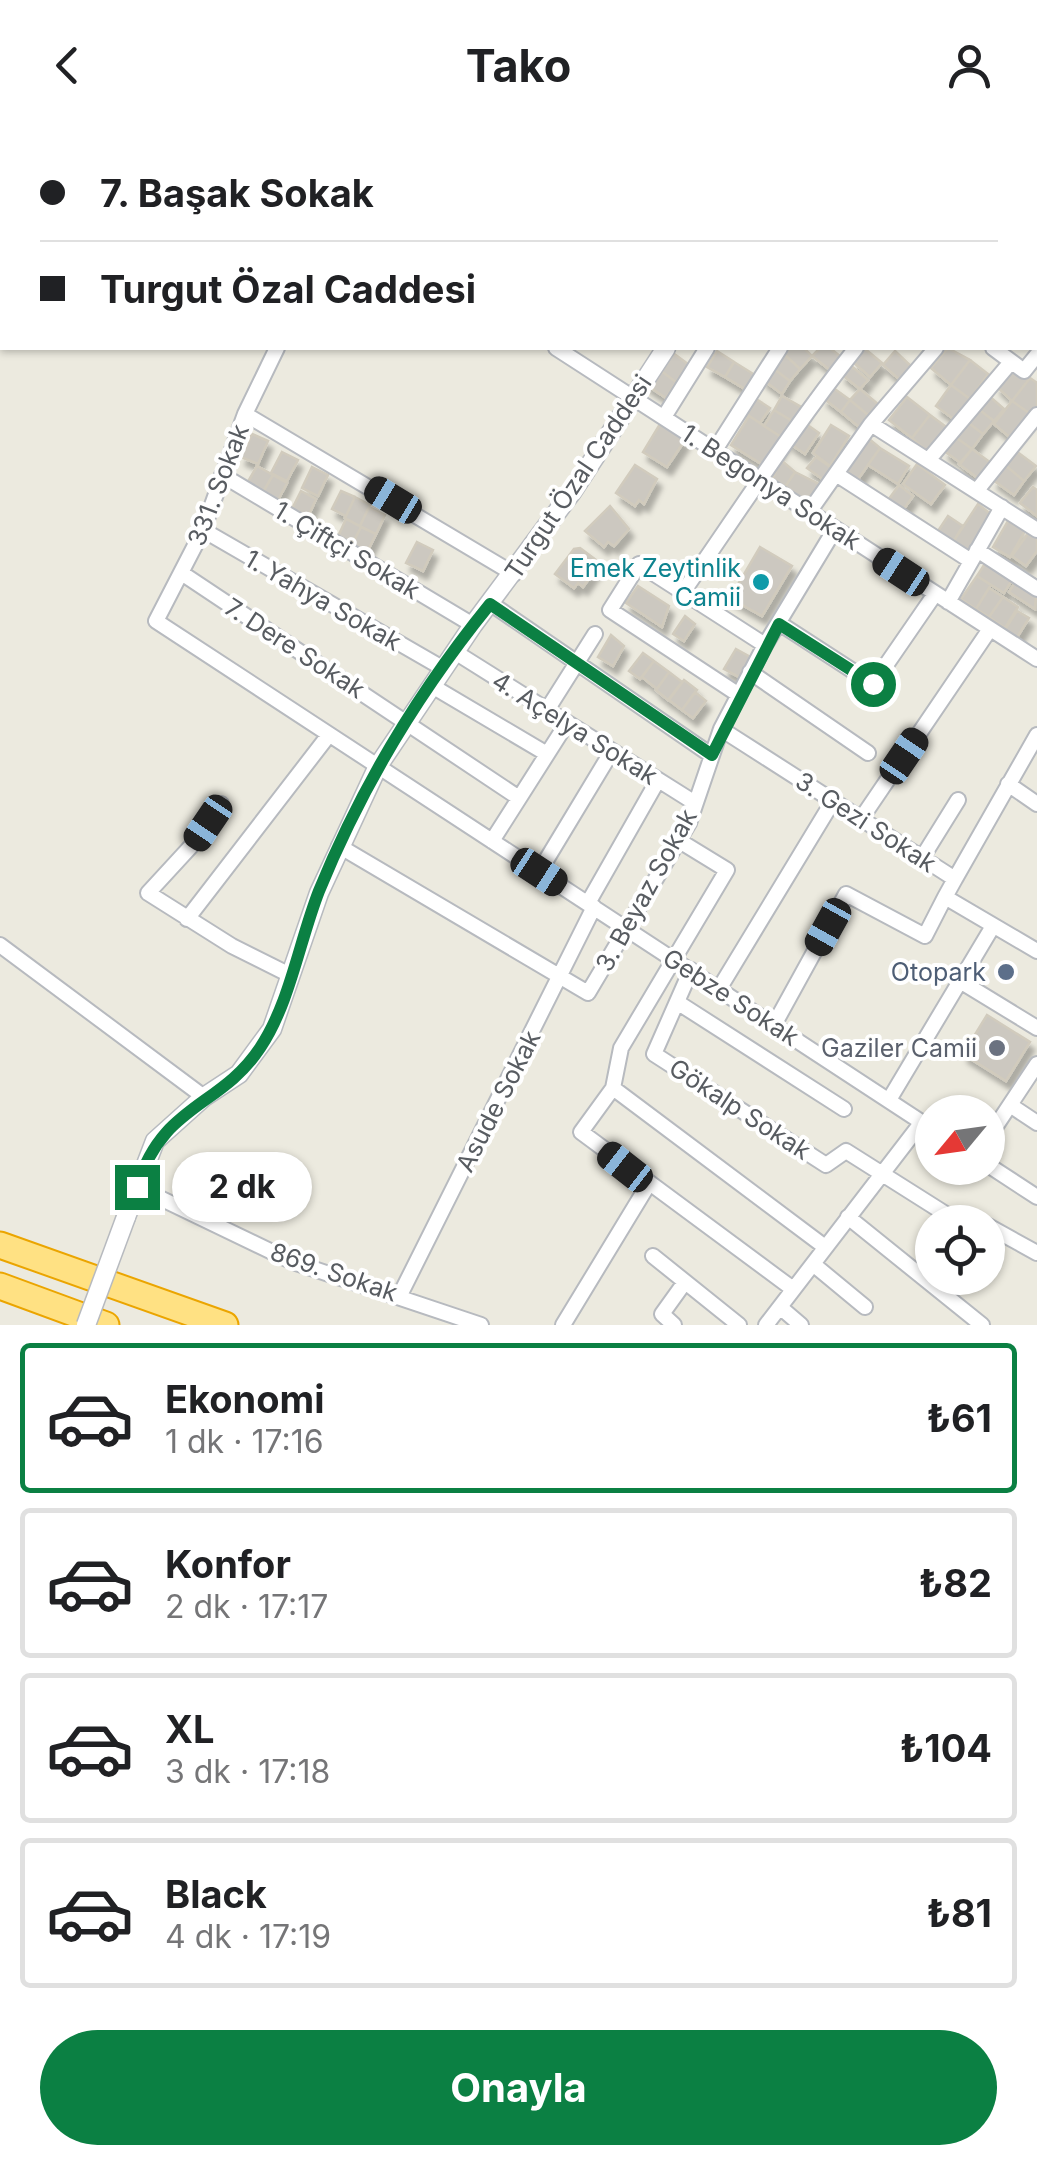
<!DOCTYPE html>
<html lang="tr">
<head>
<meta charset="utf-8">
<style>
	body { margin:0; font-family:Inter,sans-serif; background:#f2f2f2; color:#202124; height:100vh; display:flex; flex-direction:column; font-size:38px; white-space:nowrap }
	* { box-sizing:border-box; margin:0 }
	p { font-size:32px; color:#757577 }
	.icon { flex:none; width:55px; height:55px; fill:none; stroke:currentColor; stroke-width:2; stroke-linecap:round; stroke-linejoin:round }
	.map { position:relative; height:1195px; overflow:hidden }
	.side { display:flex; flex-direction:column; background:#fff; flex:1 }
	.side>* { flex:none }
	.top-card { position:absolute; left:0px; top:0px; width:1038px; height:220px; box-shadow:0 2px 8px #0004; display:grid; align-content:center; height:220px; padding:0 40px; background:#fff }
	.needle { width:65px; rotate:241deg }
	.controls { position:absolute; left:915px; top:965px; display:grid; gap:20px }
	.controls a { display:grid; place-items:center; width:90px; height:90px; border-radius:50%; background:#fff; box-shadow:0 2px 8px #0004; font-size:50px }
	.end { position:absolute; width:45px; height:45px; margin:-22px; border:12px solid #0b8043; background:#fff; box-shadow:0 0 0 5px #fff }
	.from { border-radius:50% }
	.bubble { position:absolute; height:70px; border-radius:35px; background:#fff; box-shadow:0 2px 8px #0004; font-size:32px; font-weight:700; line-height:70px; text-align:center }
	.car { position:absolute; width:30px; height:60px; margin:-30px -15px; border-radius:12px; box-shadow:0 0 8px 2px #0007; background:linear-gradient(#222 24%,#8ab4d8 0 40%,#222 0 76%,#8ab4d8 0 86%,#222 0) }
	.top-card b { display:flex; align-items:center; gap:35px; height:95px; font-size:38px }
	.top-card b+b { border-top:2px solid #e0e0e0 }
	.top-card i { width:25px; height:25px; background:#202124 }
	ul { padding:18px 0 0; list-style:none }
	li { display:flex; align-items:center; gap:30px; height:150px; margin:0 20px 15px; padding:0 20px; border:5px solid #e0e0e0; border-radius:10px }
	li div { flex:1 }
	li b { display:block; font-size:38px }
	li em { font-style:normal; font-weight:700 }
	li.selected { border-color:#0b8043 }
	li>.icon { width:90px; height:90px; stroke-width:1.5 }
	.button { display:flex; gap:20px; margin-top:auto; padding:20px 40px }
	.button a { flex:1; height:115px; border-radius:60px; background:#0b8043; color:#fff; font-size:40px; font-weight:700; line-height:115px; text-align:center }
	header { display:flex; justify-content:space-between; align-items:center; height:130px; padding:0 40px; background:#fff; font-size:45px; font-weight:700 }
	.map>svg:first-child { display:block }
	.building { fill:#ccc8c0; stroke:#d1cbbd; stroke-width:2.5; filter:url(#shadow) }
	.lines { fill:none; stroke-linecap:round; stroke-linejoin:round }
	.minor-casing { stroke:#b7babf; stroke-width:18 }
	.tertiary-casing { stroke:#b7babf; stroke-width:21 }
	.motorway-casing { stroke:#eba500; stroke-width:29 }
	.minor { stroke:#fff; stroke-width:14 }
	.tertiary { stroke:#fff; stroke-width:18 }
	.motorway { stroke:#ffe183; stroke-width:25 }
	.tertiary-bridge-casing { stroke:#b7babf; stroke-width:21; stroke-linecap:butt }
	.tertiary-bridge { stroke:#fff; stroke-width:18 }
	.route { stroke:#0b8043; stroke-width:12 }
	.culture-dot { fill:#0f9aa8; stroke:#fff; stroke-width:4 }
	.service-dot { fill:#5c6f8a; stroke:#fff; stroke-width:4 }
	.worship-dot { fill:#6b7280; stroke:#fff; stroke-width:4 }
	.labels { text-anchor:middle; stroke-width:8; stroke-linejoin:round; paint-order:stroke }
	.street-label { font-size:25px; fill:#585c61; stroke:#fff }
	.culture-label { font-size:25px; fill:#0d838f; stroke:#fff; text-anchor:end }
	.service-label { font-size:25px; fill:#4e5e75; stroke:#fff; text-anchor:end }
	.worship-label { font-size:25px; fill:#5b616d; stroke:#fff; text-anchor:end }
</style>
</head>
<body>
<header><svg class="icon" aria-label="back" viewBox="0 0 24 24"><path d="M15 5l-7 7 7 7"/></svg>Tako<svg class="icon" aria-label="person" viewBox="0 0 24 24"><circle cx="12" cy="8" r="4"/><path d="M4 21q1-7 8-7t8 7"/></svg></header>
<div class="map">
<svg width="1037" height="1195" viewBox="0 0 1037 1195">
	<defs>
		<filter id="shadow"><feDropShadow dx="4.5" dy="8" stdDeviation="2.5" flood-color="#0004"/></filter>
	</defs>
	<rect width="100%" height="100%" fill="#eceadf"/>
	<path class="building" d="M787 218H804L812 226 800 239 782 222Z
		M820 218H830L841 227 830 240 812 226Z
		M864 218 882 233 870 247 853 232Z
		M948 218 970 230 951 255 931 238Z
		M669 220 688 234 676 252 657 238Z
		M717 221 734 232 725 247 707 237Z
		M895 221 912 237 900 250 883 235Z
		M782 222 800 239 790 251 770 236Z
		M970 230 988 244 970 269 951 255Z
		M734 232 755 245 745 259 725 247Z
		M849 234 868 250 860 259 841 244Z
		M1013 235 1030 248 1012 271 996 256Z
		M770 236 790 251 782 264 762 249Z
		M657 238 676 252 666 268 645 254Z
		M1030 248 1037 253V279L1032 285 1012 271Z
		M951 255 970 269 955 290 936 276Z
		M832 257 850 270 841 282 823 268Z
		M860 259 878 274 868 285 850 270Z
		M750 265 770 278 760 293 740 280Z
		M988 265 1004 279 994 291 977 278Z
		M782 266 805 279 797 294 774 280Z
		M907 267 930 285 912 308 889 290Z
		M850 270 868 285 859 297 841 282Z
		M1012 271 1032 285 1012 309 994 294Z
		M977 278 994 291 983 304 966 291Z
		M774 280 797 294 786 310 764 296Z
		M930 285 949 299 929 323 912 308Z
		M749 286 786 310 768 338 731 315Z
		M802 291 819 303 805 324 789 313Z
		M966 291 983 304 972 319 954 306Z
		M660 294 685 310 667 337 643 322Z
		M831 295 849 306 830 336 813 323Z
		M252 304 268 311 258 334 241 327Z
		M954 306 972 319 961 333 944 321Z
		M868 308 880 318 856 352 842 342Z
		M880 318 909 336 898 354 868 335Z
		M972 319 991 333 979 349 959 334Z
		M1016 321 1036 336 1024 351 1005 335Z
		M282 322 298 330 287 351 271 343Z
		M816 327 833 339 825 351 807 338Z
		M781 330 795 342 781 363 769 356Z
		M917 334 945 355 931 374 903 354Z
		M635 335 657 349 644 374 639 370 635 376 616 363Z
		M1005 335 1024 351 1014 365 993 350Z
		M257 336 273 345 262 364 246 355Z
		M312 337 328 345 318 366 302 358Z
		M795 342 823 356 806 379 781 363Z
		M273 345 287 353 276 374 261 365Z
		M899 355 913 366 901 383 886 373Z
		M1033 357 1037 360V386L1020 373Z
		M301 361 316 369 308 387 292 379Z
		M341 361 355 367 346 386 332 379Z
		M355 367 370 375 360 396 345 388Z
		M978 374 993 386 967 427 951 415Z
		M610 376 629 399 614 416 608 412 604 417 585 401Z
		M369 377 385 385 376 404 360 396Z
		M948 386 963 396 951 415 936 404Z
		M346 389 361 397 350 418 336 411Z
		M1008 391 1025 401 1010 427 993 417Z
		M361 397 376 404 366 424 351 417Z
		M1029 402 1037 407V421L1026 436 1012 426Z
		M417 412 433 420 423 441 406 433Z
		M760 417 792 436 762 486 730 468Z
		M580 418 596 430 591 436 596 439 583 457 578 453 574 458 555 444 574 419Z
		M991 424 1018 441 1004 463 977 446Z
		M1022 441 1037 450 1035 479 1009 462Z
		M977 446 991 455 976 479 961 469Z
		M638 456 669 476 662 497 626 473Z
		M989 458 1003 467 989 487 976 479Z
		M1003 467 1018 477 1005 498 989 487Z
		M1017 481 1029 488 1016 509 1004 501Z
		M685 486 695 494 684 511 673 504Z
		M611 505 624 516 613 536 598 527Z
		M736 519 754 529 743 549 724 539Z
		M643 523 654 531 640 549 629 541Z
		M654 531 669 542 657 559 642 547Z
		M669 542 682 552 668 570 656 560Z
		M684 550 697 560 682 580 669 570Z
		M695 562 706 571 693 588 682 580Z
		M987 885 1030 912 1006 951 963 924Z"/>
	<g class="lines">
		<defs>
			<path id="minor" d="M583 0 587 2
				M660 0 661 2
				M723 0 724 2
				M779 0 782 2
				M410 2 411 0
				M745 2 747 0
				M891 2 893 0
				M963 2 965 0
				M1020 2 1021 0
				M1035 57 1037 54
				M1035 146 1037 144
				M1035 190 1037 191
				M277 218 245 284 203 400 156 491 932 999
				M556 218 1037 529
				M993 218 1024 241 1037 225
				M245 284 514 444
				M664 287 707 218
				M871 294 1037 400
				M715 320 780 218
				M930 328 1011 232
				M836 344 971 431
				M222 345 473 495
				M978 359 1037 285
				M809 382 871 294 936 218
				M203 400 444 539
				M977 420 1037 459
				M183 444 519 668
				M683 462C740 380 794 296 856 218
				M948 472 1002 377
				M490 473 711 625
				M779 493 873 554 935 464
				M455 522 695 673
				M750 542 868 623
				M432 556 547 624
				M739 565 610 480 639 434 765 515
				M547 580 595 504
				M721 599 955 749 945 767 1037 821
				M1008 654 1037 674
				M221 674 194 713 148 763 232 816 290 845
				M861 689 990 499
				M678 710 727 740 621 918 613 958 581 1002 793 1159
				M492 711 567 593
				M339 716 588 863 689 693 721 599 765 515 835 399
				M922 728 958 670
				M539 742 612 621
				M955 749 1037 605
				M588 773 658 650
				M187 789 328 606
				M0 815 204 967
				M691 840 654 924 826 1035 846 1021 952 1088 980 1092
				M960 851 1037 898
				M719 859 833 671
				M677 872 844 979
				M774 895 846 764 925 806 945 767
				M613 958 825 1117
				M889 970 993 796
				M1010 975 1037 993
				M988 1008 1037 934
				M988 1035 1037 1067
				M137 1057 293 1132 481 1195
				M848 1087 982 1195
				M988 1096 1037 1123
				M653 1126 739 1195
				M813 1134 865 1177
				M400 1165 594 777
				M780 1177 801 1195
				M563 1195 648 1055
				M674 1195 662 1184 685 1152
				M766 1195 922 992"/>
			<path id="tertiary" d="M814 2 815 0
				M126 1087 155 1011 204 967 239 944 272 899 319 763 378 636 473 495 572 362 666 218"/>
			<path id="motorway" d="M0 1115 225 1195
				M0 1156 106 1195"/>
		</defs>
		<use href="#minor" class="minor-casing"/>
		<use href="#tertiary" class="tertiary-casing"/>
		<use href="#motorway" class="motorway-casing"/>
		<use href="#minor" class="minor"/>
		<use href="#tertiary" class="tertiary"/>
		<use href="#motorway" class="motorway"/>
		<defs>
			<path id="tertiary-bridge" d="M86 1195 126 1087"/>
		</defs>
		<use href="#tertiary-bridge" class="tertiary-bridge-casing"/>
		<use href="#tertiary-bridge" class="tertiary-bridge"/>
	</g>
	<g class="lines">
		<path class="route" d="M137 1057C162 974 220 978 260 918 290 873 299 812 319 761 361 658 420 560 490 474L712 625 779 494 873 554"/>
	</g>
	<circle class="culture-dot" cx="761" cy="452" r="10"/>
	<circle class="service-dot" cx="1006" cy="842" r="10"/>
	<circle class="worship-dot" cx="997" cy="918" r="10"/>
	<g class="labels">
		<g class="street-label">
			<text transform="translate(578 347) rotate(-56)" y="9">Turgut Özal Caddesi</text>
			<text transform="translate(218 355) rotate(-69)" y="9">331. Sokak</text>
			<text transform="translate(771 357) rotate(33)" y="9">1. Begonya Sokak</text>
			<text transform="translate(347 420) rotate(31)" y="9">1. Çiftçi Sokak</text>
			<text transform="translate(323 470) rotate(30)" y="9">1. Yahya Sokak</text>
			<text transform="translate(295 518) rotate(33)" y="9">7. Dere Sokak</text>
			<text transform="translate(575 598) rotate(32)" y="9">4. Açelya Sokak</text>
			<text transform="translate(866 692) rotate(33)" y="9">3. Gezi Sokak</text>
			<text transform="translate(646 760) rotate(-61)" y="9">3. Beyaz Sokak</text>
			<text transform="translate(731 867) rotate(33)" y="9">Gebze Sokak</text>
			<text transform="translate(498 971) rotate(-63)" y="9">Asude Sokak</text>
			<text transform="translate(740 979) rotate(33)" y="9">Gökalp Sokak</text>
			<text transform="translate(334 1142) rotate(19)" y="9">869. Sokak</text>
		</g>
		<g class="culture-label">
			<text x="741" y="447">Emek Zeytinlik<tspan x="741" dy="29">Camii</tspan></text>
		</g>
		<g class="service-label">
			<text x="986" y="851">Otopark</text>
		</g>
		<g class="worship-label">
			<text x="977" y="927">Gaziler Camii</text>
		</g>
	</g>
</svg>
<div class="controls">
<a><svg class="needle" viewBox="-14 -14 28 28"><path d="M0-13l5 13h-10z" fill="#e53935"/><path d="M0 13l5-13h-10z" fill="#757577"/></svg></a>
<a><svg class="icon" aria-label="locate" viewBox="0 0 24 24"><circle cx="12" cy="12" r="6"/><path d="M12 2v4M12 18v4M2 12h4M18 12h4"/></svg></a>
</div>
<i class="end from" style="left:873px;top:554px"></i>
<i class="end" style="left:137px;top:1057px"></i>
<div class="bubble" style="left:172px;top:1022px;width:140px">2 dk</div>
<i class="car" style="left:393px;top:370px;rotate:301deg"></i>
<i class="car" style="left:901px;top:442px;rotate:303deg"></i>
<i class="car" style="left:904px;top:626px;rotate:34deg"></i>
<i class="car" style="left:208px;top:693px;rotate:214deg"></i>
<i class="car" style="left:539px;top:742px;rotate:123deg"></i>
<i class="car" style="left:828px;top:797px;rotate:209deg"></i>
<i class="car" style="left:625px;top:1037px;rotate:308deg"></i>
<div class="top-card">
<b><i class="from"></i>7. Başak Sokak</b>
<b><i></i>Turgut Özal Caddesi</b>
</div>
</div>
<section class="side">
<ul>
<li class="selected"><svg class="icon" aria-label="car" viewBox="0 0 24 24"><path d="M5 17H2v-5l4-1 3-4h7l3 4 3 1v5h-3M9 17h6M6 11h13"/><circle cx="7" cy="17" r="2"/><circle cx="17" cy="17" r="2"/></svg><div><b>Ekonomi</b><p>1 dk · 17:16</p></div><em>₺61</em></li>
<li><svg class="icon" aria-label="car" viewBox="0 0 24 24"><path d="M5 17H2v-5l4-1 3-4h7l3 4 3 1v5h-3M9 17h6M6 11h13"/><circle cx="7" cy="17" r="2"/><circle cx="17" cy="17" r="2"/></svg><div><b>Konfor</b><p>2 dk · 17:17</p></div><em>₺82</em></li>
<li><svg class="icon" aria-label="car" viewBox="0 0 24 24"><path d="M5 17H2v-5l4-1 3-4h7l3 4 3 1v5h-3M9 17h6M6 11h13"/><circle cx="7" cy="17" r="2"/><circle cx="17" cy="17" r="2"/></svg><div><b>XL</b><p>3 dk · 17:18</p></div><em>₺104</em></li>
<li><svg class="icon" aria-label="car" viewBox="0 0 24 24"><path d="M5 17H2v-5l4-1 3-4h7l3 4 3 1v5h-3M9 17h6M6 11h13"/><circle cx="7" cy="17" r="2"/><circle cx="17" cy="17" r="2"/></svg><div><b>Black</b><p>4 dk · 17:19</p></div><em>₺81</em></li>
</ul>
<div class="button"><a>Onayla</a></div>
</section>
</body>
</html>
